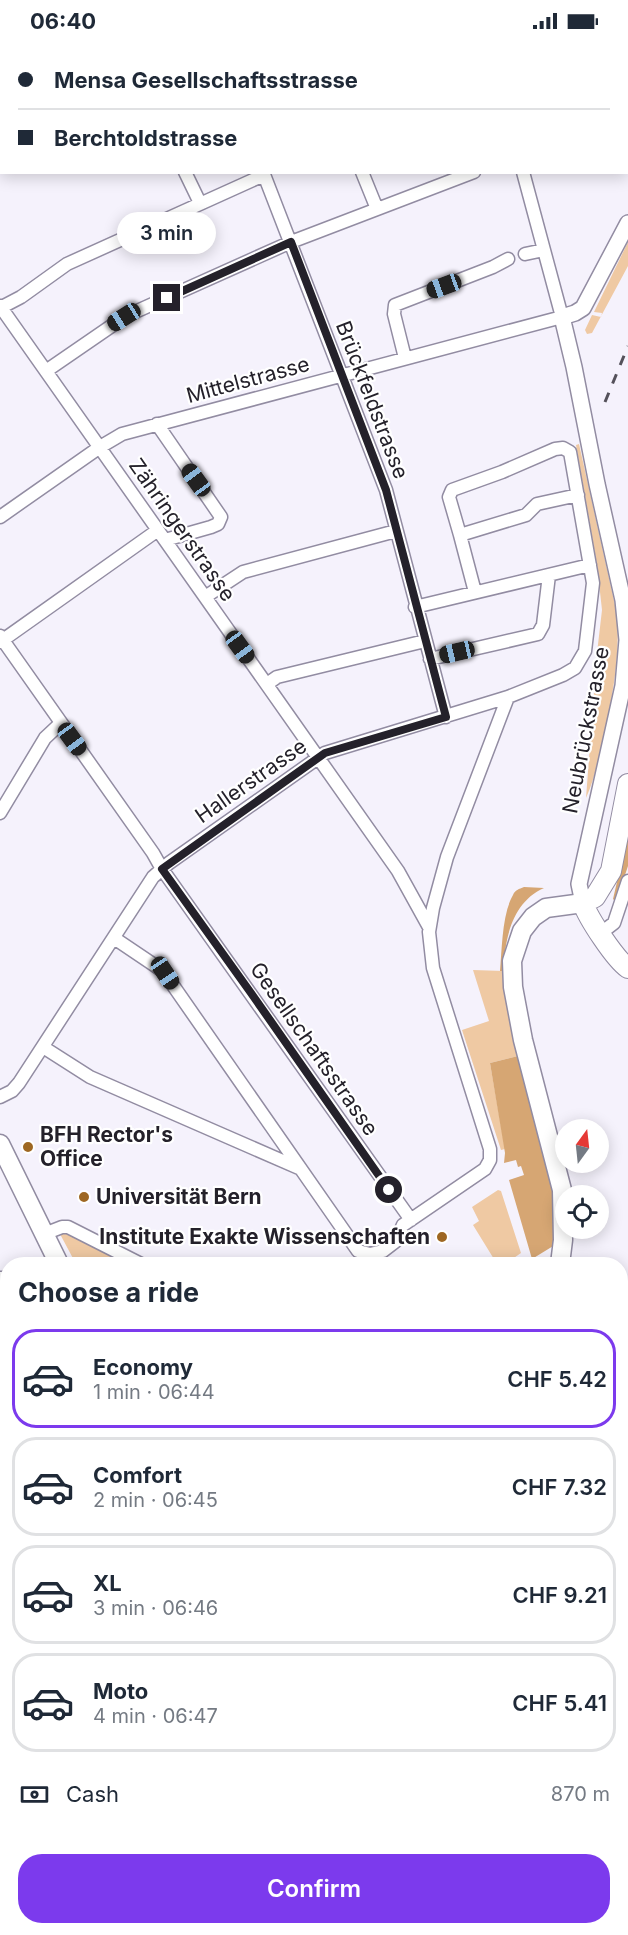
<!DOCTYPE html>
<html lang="en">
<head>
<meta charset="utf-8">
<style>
	body { margin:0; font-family:Inter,sans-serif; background:#f2f2f3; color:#1f2937; height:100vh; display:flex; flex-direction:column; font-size:22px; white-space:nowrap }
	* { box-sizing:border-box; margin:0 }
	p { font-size:20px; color:#747a83 }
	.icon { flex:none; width:33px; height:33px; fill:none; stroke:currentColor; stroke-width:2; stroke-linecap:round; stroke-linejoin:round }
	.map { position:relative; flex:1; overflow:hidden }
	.details { position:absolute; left:0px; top:1215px; width:628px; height:678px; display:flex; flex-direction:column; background:#fff; border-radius:24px 24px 0 0; box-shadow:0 3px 15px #0003 }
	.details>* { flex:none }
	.banner { position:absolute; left:0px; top:0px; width:628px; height:132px; box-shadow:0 3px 15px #0003; display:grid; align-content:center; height:132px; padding:0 18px; background:#fff }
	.needle { width:39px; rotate:15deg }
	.controls { position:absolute; left:555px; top:1077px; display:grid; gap:12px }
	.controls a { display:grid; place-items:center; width:54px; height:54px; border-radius:50%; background:#fff; box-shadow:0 3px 15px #0003; font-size:30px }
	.end { position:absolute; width:27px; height:27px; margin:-14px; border:8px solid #24212a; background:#fff; box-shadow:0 0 0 3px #fff }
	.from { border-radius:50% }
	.bubble { position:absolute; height:42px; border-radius:21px; background:#fff; box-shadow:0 3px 15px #0003; font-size:20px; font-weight:600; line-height:42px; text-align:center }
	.car { position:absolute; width:18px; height:36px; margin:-18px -9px; border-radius:8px; box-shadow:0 0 4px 2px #0007; background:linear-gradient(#222 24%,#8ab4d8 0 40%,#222 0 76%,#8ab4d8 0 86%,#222 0) }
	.banner b { display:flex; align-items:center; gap:21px; height:57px; font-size:22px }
	.banner b+b { border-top:2px solid #e0e1e3 }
	.banner i { width:15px; height:15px; background:#1f2937 }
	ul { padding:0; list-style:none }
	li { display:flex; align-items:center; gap:18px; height:99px; margin:0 12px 9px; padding:0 6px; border:3px solid #e0e1e3; border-radius:24px }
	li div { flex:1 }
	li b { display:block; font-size:22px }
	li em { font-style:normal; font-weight:600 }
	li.current { border-color:#7c3aed }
	li>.icon { width:54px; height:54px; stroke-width:1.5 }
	h2 { padding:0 18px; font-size:27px; line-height:72px }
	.pay { display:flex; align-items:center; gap:15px; height:66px; padding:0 18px; font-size:22px }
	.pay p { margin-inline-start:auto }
	.action { display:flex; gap:12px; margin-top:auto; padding:12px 18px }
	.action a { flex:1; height:69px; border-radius:24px; background:#7c3aed; color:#fff; font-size:24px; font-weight:600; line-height:69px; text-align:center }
	.status { display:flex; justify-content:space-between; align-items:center; height:42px; padding:0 30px; background:#fff; direction:ltr }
	.status svg { height:16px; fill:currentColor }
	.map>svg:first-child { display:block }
	.green { fill:#efc9a3 }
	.forest { fill:#d6a673 }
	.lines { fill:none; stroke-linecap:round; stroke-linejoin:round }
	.secondary-tunnel { stroke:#cbc8d2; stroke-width:18; stroke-dasharray:18 9; stroke-linecap:butt }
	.minor-casing { stroke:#928ca2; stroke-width:15 }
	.tertiary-casing { stroke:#928ca2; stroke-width:18 }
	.secondary-casing { stroke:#928ca2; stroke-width:21 }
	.primary-casing { stroke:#928ca2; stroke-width:22 }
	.minor { stroke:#fff; stroke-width:12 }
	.tertiary { stroke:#fff; stroke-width:15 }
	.secondary { stroke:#fff; stroke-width:18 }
	.primary { stroke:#fff; stroke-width:20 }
	.tram { stroke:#54515a; stroke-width:1.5 }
	.rail { stroke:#54515a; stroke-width:3; stroke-dasharray:10 10; stroke-linecap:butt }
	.route { stroke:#24212a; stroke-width:8 }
	.poi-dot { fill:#9e6722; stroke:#fff; stroke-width:2 }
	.labels { text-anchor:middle; stroke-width:4.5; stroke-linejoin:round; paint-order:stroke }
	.street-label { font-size:21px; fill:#24212a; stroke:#fff }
	.poi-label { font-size:21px; font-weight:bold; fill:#24212a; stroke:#fff; text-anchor:start }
</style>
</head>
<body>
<div class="status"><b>06:40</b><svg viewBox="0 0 49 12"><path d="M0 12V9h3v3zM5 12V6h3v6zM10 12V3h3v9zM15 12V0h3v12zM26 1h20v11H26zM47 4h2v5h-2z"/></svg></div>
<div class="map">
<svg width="628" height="1893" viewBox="0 0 628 1893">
	<rect width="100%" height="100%" fill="#f5f2fc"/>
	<path class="green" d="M628 200V224L592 291 587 292 585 288 592 273 601 275 602 271 594 270Z
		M579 402 617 572C620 615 613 652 604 693 599 715 595 736 586 756L597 611 602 568 597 523 576 403Z
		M473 928 504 929 526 1012 490 1021 505 1107 501 1108 462 988 489 979Z
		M498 1148 501 1149 521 1211 505 1222H497L473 1183 479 1179 472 1165Z
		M64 1189 134 1222H76L60 1192Z
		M0 1386H7V1423H0Z"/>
	<path class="forest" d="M628 793V824L616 860 613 857Z
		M524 845 544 846C512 860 504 898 504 929H500C502 907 502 872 513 853 515 848 519 847 524 845Z
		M526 1012 563 1198 532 1217 509 1138 524 1133 521 1124 518 1125 516 1118 504 1121 505 1111 490 1021Z"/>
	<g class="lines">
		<path class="secondary-tunnel" d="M0 1512 8 1514"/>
		<defs>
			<path id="minor" d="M126 0 127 2
				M191 0 192 2
				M300 0 301 2
				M347 0 348 2
				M490 0V2
				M155 2 158 0
				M627 21H628
				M0 66 2 65
				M185 130 200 161
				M263 130 386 448 446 675
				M362 130 377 167
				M525 212 544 208
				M0 264 398 829 429 885
				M0 266 21 255 67 222 264 133
				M405 316 394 272 395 263 493 225 508 217
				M46 329 126 274 291 200 474 130
				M157 382 221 475 218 482 211 485 165 498
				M0 475 100 405 122 392 562 275 523 130
				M475 550 460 493 526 473 537 462 578 453
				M205 555 243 530 396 489
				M415 565 590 523
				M0 594 153 811 162 827 411 1178
				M0 600 158 488
				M430 617 538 592 543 583 549 533
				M267 642 277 635 425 599
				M0 771 45 696 61 681
				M601 891 614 881 628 839
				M114 896 163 929 358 1209 370 1212 383 1209 396 1199 403 1183 485 1127 490 1118V1107L433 926 429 890 433 866 447 815 508 655
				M43 1005 90 1035 301 1127
				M0 1055 12 1049 19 1041 153 835 169 821 325 711 508 655 563 633 575 626 585 609 593 541 570 410 563 406 555 407 502 430 452 448 449 455 460 493
				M44 1192 62 1185H68L141 1222
				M0 1236H8
				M0 1288H8
				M0 1440H8
				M621 1502 628 1507
				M621 1643 628 1634
				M549 1893V1886"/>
			<path id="tertiary" d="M583 861 579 842 623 644 627 598 623 558 597 442 574 325 562 275 575 271 583 266 628 181"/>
			<path id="secondary" d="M0 1102 59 1222
				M560 1222 563 1198 562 1148 523 998 513 945 512 919 522 889 533 875 546 866 583 861
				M0 1544 8 1543"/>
			<path id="primary" d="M628 742 611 829 595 855 583 861C588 876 615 917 628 926
				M621 1403 628 1382
				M0 1849 8 1852
				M124 1886 157 1888 228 1887 379 1890 402 1886"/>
		</defs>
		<use href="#minor" class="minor-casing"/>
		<use href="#tertiary" class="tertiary-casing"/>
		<use href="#secondary" class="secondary-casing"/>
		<use href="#primary" class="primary-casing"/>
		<use href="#minor" class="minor"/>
		<use href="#tertiary" class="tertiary"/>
		<use href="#secondary" class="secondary"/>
		<use href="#primary" class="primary"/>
		<path class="tram" d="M425 1893C470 1878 538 1891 586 1892
			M578 1893 628 1891"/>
		<path class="rail" d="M605 360 628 304
			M621 1257 628 1249
			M621 1288 628 1277
			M621 1300 628 1289
			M0 1568 8 1567
			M0 1581H8
			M0 1620 8 1619
			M0 1666H8
			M0 1691H8"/>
	</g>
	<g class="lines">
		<path class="route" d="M167 256 291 200 386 448 446 675 325 711 162 827 251 951 389 1148"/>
	</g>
	<g class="poi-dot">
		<circle cx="28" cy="1105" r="6"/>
		<circle cx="84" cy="1155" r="6"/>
		<circle cx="442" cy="1195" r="6"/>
	</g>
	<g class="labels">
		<g class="street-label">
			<text transform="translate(248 338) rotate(-15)" y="7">Mittelstrasse</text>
			<text transform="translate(372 358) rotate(69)" y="7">Brückfeldstrasse</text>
			<text transform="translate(182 488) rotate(55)" y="7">Zähringerstrasse</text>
			<text transform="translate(586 688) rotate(-79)" y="7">Neubrückstrasse</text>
			<text transform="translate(251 739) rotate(-35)" y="7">Hallerstrasse</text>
			<text transform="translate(314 1007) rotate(55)" y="7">Gesellschaftsstrasse</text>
		</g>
		<g class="poi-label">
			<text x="40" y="1100">BFH Rector's<tspan x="40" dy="24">Office</tspan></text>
			<text x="96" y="1162">Universität Bern</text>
			<text x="430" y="1202" text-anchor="end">Institute Exakte Wissenschaften</text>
		</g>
	</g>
</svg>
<div class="controls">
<a><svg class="needle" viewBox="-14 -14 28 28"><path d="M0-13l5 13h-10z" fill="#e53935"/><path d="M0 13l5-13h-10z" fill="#747a83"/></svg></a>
<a><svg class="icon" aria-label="locate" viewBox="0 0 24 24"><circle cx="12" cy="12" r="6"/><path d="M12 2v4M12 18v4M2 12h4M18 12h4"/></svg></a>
</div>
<i class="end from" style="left:389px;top:1148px"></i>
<i class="end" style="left:167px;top:256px"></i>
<div class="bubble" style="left:117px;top:170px;width:99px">3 min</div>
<i class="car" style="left:444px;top:244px;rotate:250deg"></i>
<i class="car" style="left:124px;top:275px;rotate:238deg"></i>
<i class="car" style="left:196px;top:438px;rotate:324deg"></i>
<i class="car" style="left:240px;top:605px;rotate:144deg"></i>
<i class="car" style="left:457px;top:610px;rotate:257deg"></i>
<i class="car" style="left:72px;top:697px;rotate:144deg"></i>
<i class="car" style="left:165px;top:931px;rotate:146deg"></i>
<div class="banner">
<b><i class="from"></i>Mensa Gesellschaftsstrasse</b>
<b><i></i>Berchtoldstrasse</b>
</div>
<section class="details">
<h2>Choose a ride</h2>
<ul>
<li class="current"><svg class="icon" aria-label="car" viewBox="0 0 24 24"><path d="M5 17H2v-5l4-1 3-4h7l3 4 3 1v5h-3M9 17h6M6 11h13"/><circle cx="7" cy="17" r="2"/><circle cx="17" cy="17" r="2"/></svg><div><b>Economy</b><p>1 min · 06:44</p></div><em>CHF 5.42</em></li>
<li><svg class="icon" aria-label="car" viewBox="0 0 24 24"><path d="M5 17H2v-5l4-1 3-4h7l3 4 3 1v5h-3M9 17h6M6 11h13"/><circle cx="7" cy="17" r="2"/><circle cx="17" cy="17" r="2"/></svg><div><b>Comfort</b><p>2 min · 06:45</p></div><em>CHF 7.32</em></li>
<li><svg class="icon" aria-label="car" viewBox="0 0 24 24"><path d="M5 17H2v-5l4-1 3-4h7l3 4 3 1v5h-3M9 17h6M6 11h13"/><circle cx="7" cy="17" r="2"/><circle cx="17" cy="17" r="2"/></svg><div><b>XL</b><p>3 min · 06:46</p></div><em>CHF 9.21</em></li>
<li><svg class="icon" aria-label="car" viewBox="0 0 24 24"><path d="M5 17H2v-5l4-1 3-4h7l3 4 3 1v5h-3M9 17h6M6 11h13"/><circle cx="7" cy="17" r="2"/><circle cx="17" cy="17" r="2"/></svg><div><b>Moto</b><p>4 min · 06:47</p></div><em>CHF 5.41</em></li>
</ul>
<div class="pay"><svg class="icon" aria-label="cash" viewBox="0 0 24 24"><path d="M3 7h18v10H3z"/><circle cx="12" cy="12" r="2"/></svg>Cash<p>870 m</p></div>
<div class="action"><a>Confirm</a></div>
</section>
</div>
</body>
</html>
